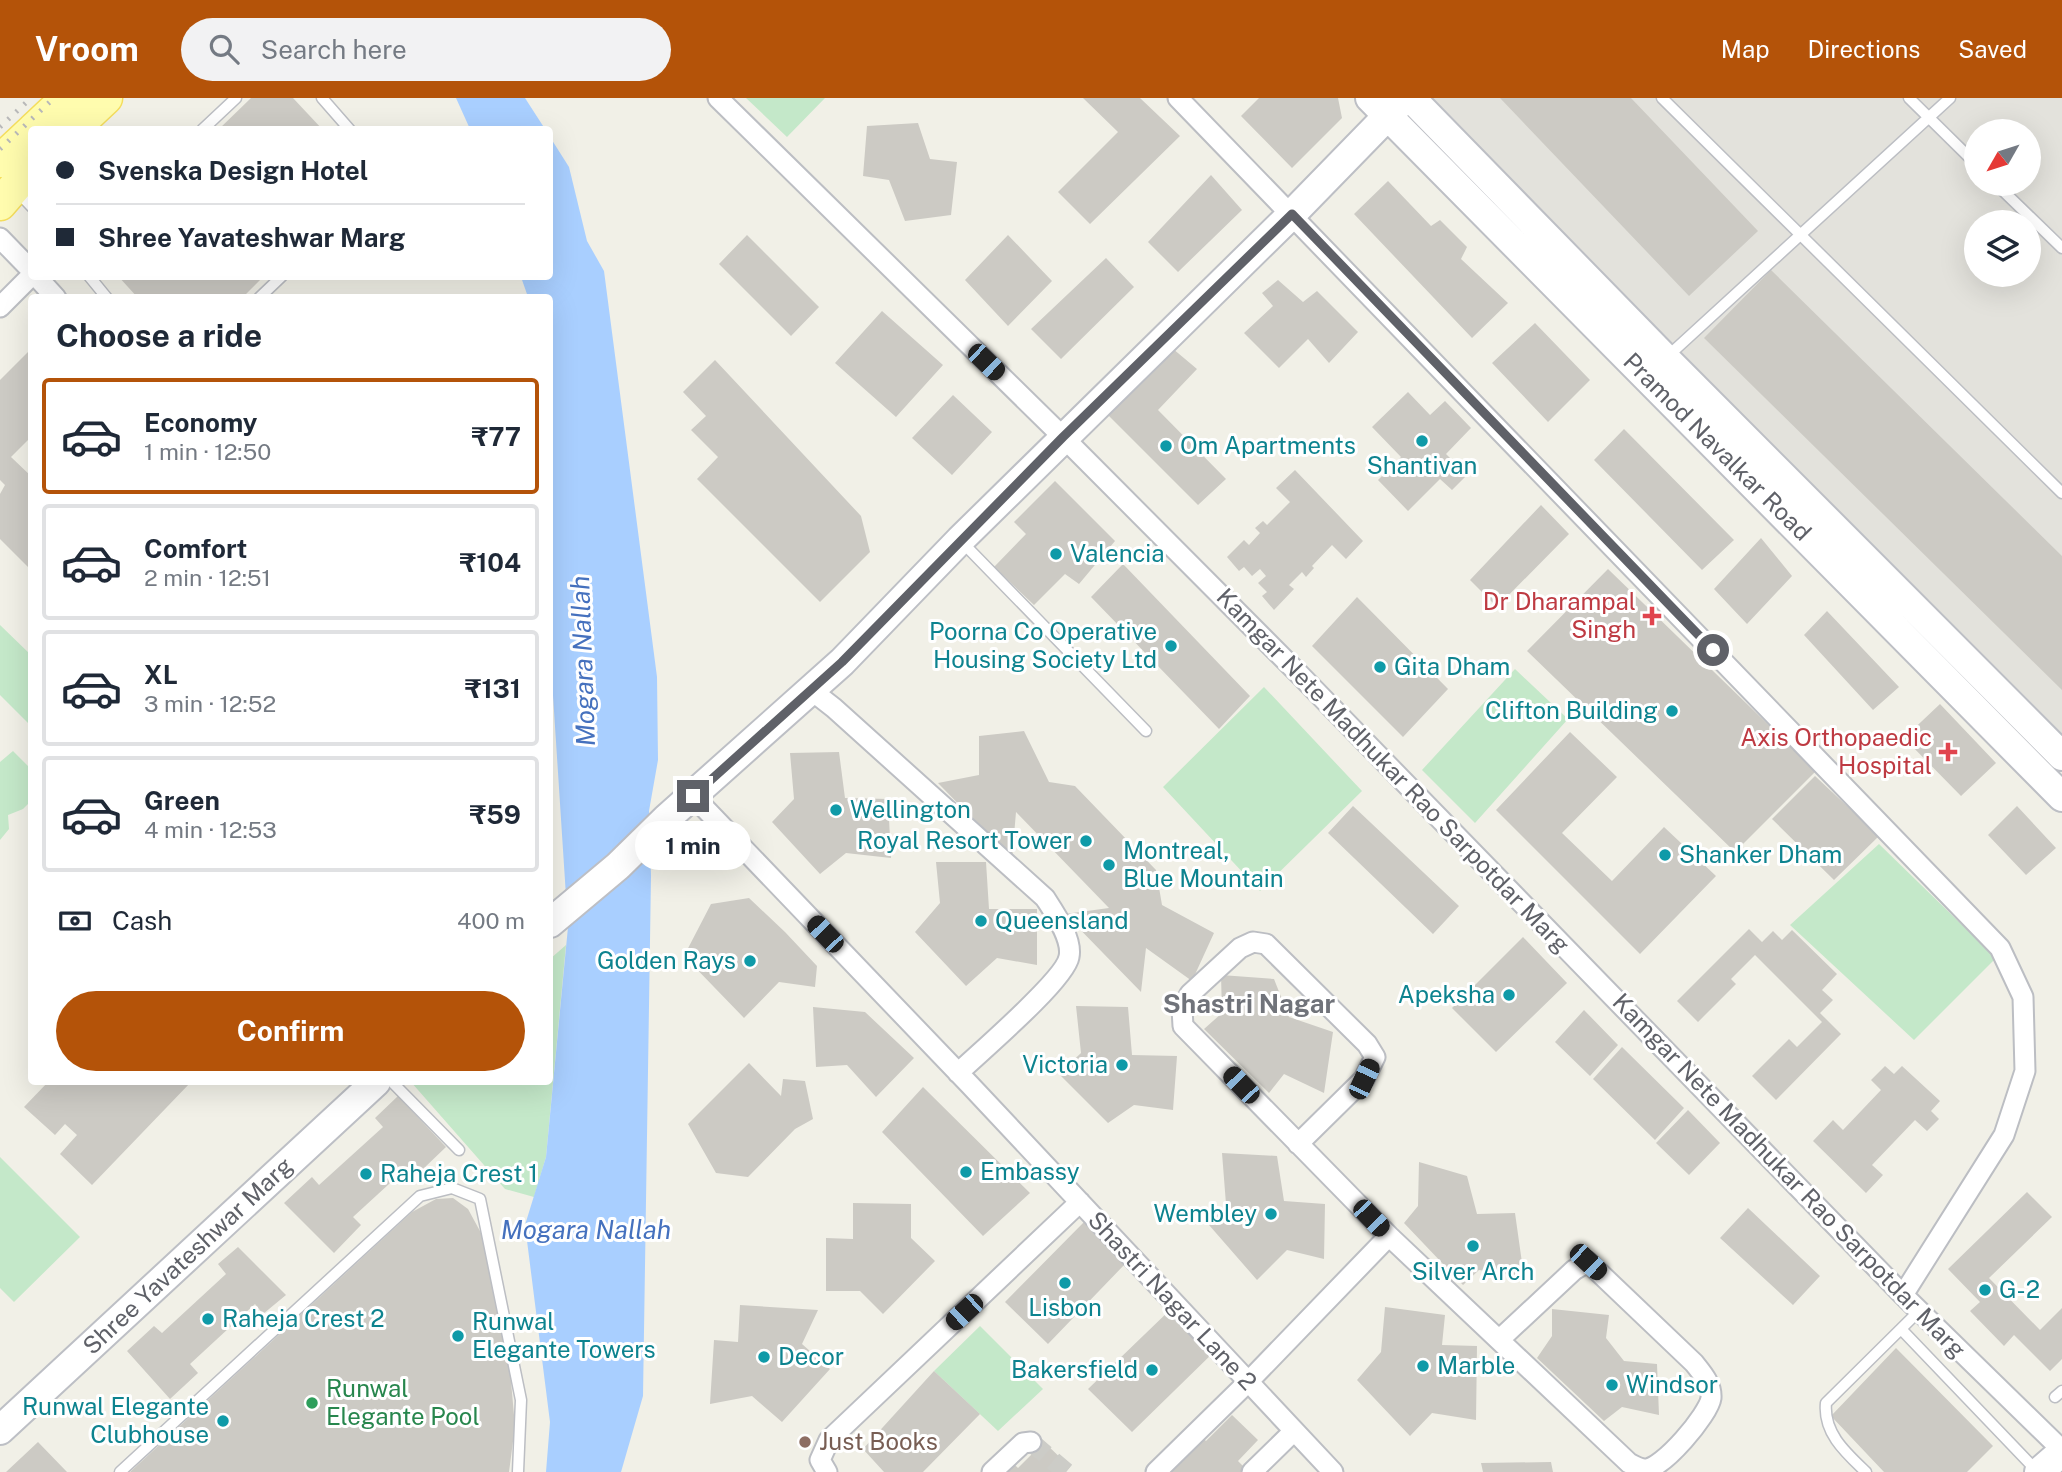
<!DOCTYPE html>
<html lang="en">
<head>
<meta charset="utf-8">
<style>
	body { margin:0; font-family:"Public Sans",sans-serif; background:#f2f2f3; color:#1f2937; height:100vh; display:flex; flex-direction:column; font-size:26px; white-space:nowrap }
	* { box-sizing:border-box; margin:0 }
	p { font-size:23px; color:#747a83 }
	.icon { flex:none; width:38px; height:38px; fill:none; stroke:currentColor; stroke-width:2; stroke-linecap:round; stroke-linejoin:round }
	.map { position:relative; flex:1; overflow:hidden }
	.drawer { position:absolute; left:28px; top:196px; width:525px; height:791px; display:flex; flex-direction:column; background:#fff; border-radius:7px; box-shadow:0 7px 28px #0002 }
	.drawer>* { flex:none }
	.banner { position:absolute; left:28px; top:28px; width:525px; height:154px; border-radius:7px; box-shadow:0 7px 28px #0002; display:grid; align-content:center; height:154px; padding:0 28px; background:#fff }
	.needle { width:46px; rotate:231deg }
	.buttons { position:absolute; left:1964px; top:21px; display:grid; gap:14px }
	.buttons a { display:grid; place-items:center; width:77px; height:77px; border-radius:50%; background:#fff; box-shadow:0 7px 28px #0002; font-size:35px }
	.end { position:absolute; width:32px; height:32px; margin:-16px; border:9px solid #5f6168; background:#fff; box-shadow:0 0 0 4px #fff }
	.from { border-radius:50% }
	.bubble { position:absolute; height:49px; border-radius:24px; background:#fff; box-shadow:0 7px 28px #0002; font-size:23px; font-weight:700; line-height:49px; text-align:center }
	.car { position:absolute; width:21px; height:42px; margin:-21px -10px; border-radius:9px; box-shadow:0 0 5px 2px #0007; background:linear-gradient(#222 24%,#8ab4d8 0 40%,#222 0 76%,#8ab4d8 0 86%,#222 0) }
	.banner b { display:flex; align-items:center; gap:24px; height:66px; font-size:26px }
	.banner b+b { border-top:2px solid #e0e1e3 }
	.banner i { width:18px; height:18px; background:#1f2937 }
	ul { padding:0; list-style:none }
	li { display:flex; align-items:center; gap:21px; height:116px; margin:0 14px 10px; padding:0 14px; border:4px solid #e0e1e3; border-radius:7px }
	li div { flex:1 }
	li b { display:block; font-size:26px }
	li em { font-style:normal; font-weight:700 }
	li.active { border-color:#b45309 }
	li>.icon { width:63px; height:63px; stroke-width:1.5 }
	h2 { padding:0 28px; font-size:32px; line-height:84px }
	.pay { display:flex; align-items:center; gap:18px; height:77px; padding:0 28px; font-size:26px }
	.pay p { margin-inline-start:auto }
	.button { display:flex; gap:14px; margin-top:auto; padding:14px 28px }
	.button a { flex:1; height:80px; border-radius:42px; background:#b45309; color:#fff; font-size:28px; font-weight:700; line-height:80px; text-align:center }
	header { display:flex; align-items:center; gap:42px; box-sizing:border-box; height:98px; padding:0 35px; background:#b45309; color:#fff }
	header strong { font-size:33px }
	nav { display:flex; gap:38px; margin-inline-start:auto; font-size:24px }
	.search { width:490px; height:63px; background:#f2f2f3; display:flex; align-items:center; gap:18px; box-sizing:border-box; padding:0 24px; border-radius:38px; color:#747a83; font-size:26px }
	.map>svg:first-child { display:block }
	.industrial { fill:#e3e2dc; fill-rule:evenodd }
	.green { fill:#c4e8c9 }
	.water { fill:#a9cfff }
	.building { fill:#cccac4 }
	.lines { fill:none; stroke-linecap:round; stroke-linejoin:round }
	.street-tunnel { stroke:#ccccc7; stroke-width:19; stroke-dasharray:19 10; stroke-linecap:butt }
	.lane-casing { stroke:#bcbec3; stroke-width:13 }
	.street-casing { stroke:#bcbec3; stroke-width:23 }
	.secondary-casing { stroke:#bdbfc5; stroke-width:32 }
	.primary-casing { stroke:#f4dd5d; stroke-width:35 }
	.lane { stroke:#fff; stroke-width:10 }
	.street { stroke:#fff; stroke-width:19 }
	.secondary { stroke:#fff; stroke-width:28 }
	.primary { stroke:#fffcae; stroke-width:32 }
	.rail { stroke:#b8b8b9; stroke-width:5; stroke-dasharray:2 9; stroke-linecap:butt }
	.route { stroke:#5f6168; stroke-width:9 }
	.culture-dot { fill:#0f9aa8; stroke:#fff; stroke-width:2.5 }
	.health-dot { fill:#e0444e; stroke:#fff; stroke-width:2.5 }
	.leisure-dot { fill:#2e9e5b; stroke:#fff; stroke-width:2.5 }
	.education-dot { fill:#8d6e63; stroke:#fff; stroke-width:2.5 }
	.labels { text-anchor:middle; stroke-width:6; stroke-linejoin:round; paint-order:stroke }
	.culture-label { font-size:24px; fill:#0d838f; stroke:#fff; text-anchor:start }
	.street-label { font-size:24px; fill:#5f6168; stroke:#fff }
	.health-label { font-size:24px; fill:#be3a42; stroke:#fff; text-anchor:end }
	.leisure-label { font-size:24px; fill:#27864d; stroke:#fff; text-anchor:start }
	.education-label { font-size:24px; fill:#785e54; stroke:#fff; text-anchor:start }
	.water-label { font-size:26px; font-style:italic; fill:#4571be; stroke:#fff }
	.neighbourhood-label { font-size:26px; font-weight:bold; fill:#70737a; stroke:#fff }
</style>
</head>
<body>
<header>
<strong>Vroom</strong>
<div class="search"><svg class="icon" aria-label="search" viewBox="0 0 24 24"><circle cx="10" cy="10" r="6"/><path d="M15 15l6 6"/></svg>Search here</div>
<nav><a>Map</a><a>Directions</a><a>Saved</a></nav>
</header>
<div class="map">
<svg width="2062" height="1374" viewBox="0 0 2062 1374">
	<rect width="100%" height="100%" fill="#f1f0e7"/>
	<path class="industrial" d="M1425 0H2062V637ZM1976 33H2028V86H1976ZM1976 124H2028V177H1976Z"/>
	<path class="green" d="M746 0H825L787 39Z
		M0 527 31 557V628L0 597Z
		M1515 571 1568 621 1475 725 1422 672Z
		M1264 589 1362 693 1260 793 1163 689Z
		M13 653 31 671V703L23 711 8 717 9 731 0 742V664Z
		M1879 746 1996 860 1914 942 1790 827Z
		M566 847 546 1059 534 1099 505 1091 411 984H550V861Z
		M0 1059 80 1139 14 1204 0 1190Z
		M980 1228 1043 1291 998 1333 934 1273Z"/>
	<path class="water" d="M456 0H525L545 31H470Z
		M550 39 569 69 587 143 604 173 657 579 658 662 649 713 651 778 643 1298 621 1374H546L550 1324 525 1127 546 1059 568 829 550 551V200L528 199 521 179 550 178Z"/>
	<path class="building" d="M251 0H293L323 32H218Z
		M1083 0H1140L1180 38 1090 126 1058 94 1118 34Z
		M1259 0H1338L1342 20 1292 70 1241 18Z
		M1500 0H1631L1758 133 1689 198Z
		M918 25 930 61 957 64 951 117 905 123 889 82 863 78 867 28Z
		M1211 77 1242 112 1178 174 1148 144Z
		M1388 83 1431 128 1440 122 1467 149 1461 161 1508 205 1472 240 1354 116Z
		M747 137 819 209 791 238 719 166Z
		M1008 137 1052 183 1008 228 965 182Z
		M1106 160 1134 189 1061 261 1031 231Z
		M1771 172 2062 458V592L1704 240Z
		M118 178H264L242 200H138Z
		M1278 182 1303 204 1317 193 1358 234 1329 265 1308 241 1279 270 1244 235 1273 208 1262 195Z
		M882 213 943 267 896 319 835 265Z
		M1535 225 1590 282 1548 324 1492 265Z
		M1166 245 1197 271 1158 312 1226 381 1198 407 1106 315Z
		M32 250V338L11 359 32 379V473L0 441V396L5 387 0 382V282Z
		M715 262 861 418 870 454 820 504 697 381 718 359 691 332 706 318 683 294Z
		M1408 294 1430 317 1445 303 1471 330 1446 356 1467 377 1452 392 1440 381 1408 413 1378 382 1401 359 1372 329Z
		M953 297 992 334 952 377 912 340Z
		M1624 331 1734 442 1702 472 1594 362Z
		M1295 372 1363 443 1346 461 1332 447 1312 468 1314 470 1306 479 1302 474 1289 487 1294 491 1274 512 1262 498 1267 494 1258 485 1266 478 1260 471 1252 478 1244 469 1239 473 1227 459 1244 442 1249 447 1260 435 1255 430 1263 423 1267 427 1290 404 1276 390Z
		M1055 383 1115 443 1079 486 1065 476 1034 507 994 469 1026 436 1014 424Z
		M1541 407 1569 436 1497 509 1470 482Z
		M1761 440 1792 478 1747 526 1714 491Z
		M1123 466 1250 598 1219 631 1091 499Z
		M1608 471 1816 673 1735 754 1527 553Z
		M1357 499 1448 591 1403 639 1312 548Z
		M1827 513 1899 589 1873 612 1804 537Z
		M1940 606 1996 665 1961 698 1904 640Z
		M1024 633 1049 684 1075 688 1156 772 1162 807 1214 835 1192 883 1146 850 1141 894 1065 816 1109 810 1016 714 1012 761 938 685 979 677V638Z
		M1570 634 1617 679 1562 735 1612 783 1664 729 1716 778 1640 856 1496 712Z
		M839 654 845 700 888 701 891 760 846 755 820 776 772 724 794 701 790 655Z
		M1815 678 1879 738 1834 782 1772 721Z
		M1353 708 1459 808 1433 836 1328 735Z
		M2017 708 2056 750 2026 777 1988 737Z
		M936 764H986L989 811H1037V867L997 860 966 888 915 834 940 805Z
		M749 800 785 834 817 868 815 889 779 884 744 920 684 858 711 806Z
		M1749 831 1762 844 1773 833 1782 842 1792 832 1837 876 1822 892 1833 902 1820 915 1841 936 1776 1002 1752 978 1789 941 1797 949 1822 924 1755 857 1731 881 1736 886 1698 924 1677 903Z
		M1523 839 1567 885 1496 954 1452 910Z
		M1221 877 1274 881 1289 919 1333 934 1324 995 1284 976 1269 995 1204 931 1222 915Z
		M1076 908 1128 909 1132 957 1177 958 1173 1012 1134 1007 1108 1025 1059 976 1081 955Z
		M813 909 865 914 914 960 876 999 847 967 816 969Z
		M1584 912 1618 947 1590 978 1555 944Z
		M1622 949 1684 1010 1655 1042 1593 981Z
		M749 965 781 998 783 981 805 983 813 1021 795 1031 748 1079 716 1075 688 1026Z
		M1885 968 1894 976 1902 968 1940 1003 1931 1013 1939 1021 1927 1033 1915 1022 1872 1067 1883 1077 1866 1095 1813 1043 1833 1022 1843 1032 1881 992 1871 982Z
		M48 984 75 985 191 984 92 1087 60 1056 77 1037 65 1026 55 1037 24 1009Z
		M923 989 1030 1095 983 1138 882 1034Z
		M398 998 446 1049 422 1072 413 1064 353 1119 361 1127 334 1155 284 1105 312 1079 319 1087 383 1029 375 1020Z
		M1688 1012 1720 1045 1689 1077 1656 1045Z
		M1222 1055 1277 1058 1284 1103 1325 1106 1324 1161 1287 1152 1257 1182 1209 1127 1226 1106Z
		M1419 1064 1467 1078 1477 1116 1515 1115 1524 1179 1479 1172 1463 1187 1404 1125 1418 1108Z
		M2027 1094 2052 1119 1989 1180 2040 1232 2062 1210V1261L2050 1273 2014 1237 2004 1248 1970 1213 1980 1204 1948 1171Z
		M453 1100 468 1111 487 1146 508 1250 515 1328 509 1374H130L412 1114 436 1101Z
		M853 1105 911 1106V1140L935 1163 883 1216 860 1193H826V1140L853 1141Z
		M1748 1110 1820 1178 1793 1207 1720 1140Z
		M1084 1124 1125 1166 1048 1246 1005 1204Z
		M238 1149 286 1197 263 1216 255 1206 190 1266 198 1275 170 1301 127 1253 154 1228 162 1235 226 1176 218 1166Z
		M740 1207 818 1212 802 1246 830 1271 782 1324 752 1298 710 1306 714 1242 738 1244Z
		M1173 1209 1216 1252 1132 1334 1088 1291Z
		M1385 1209 1445 1217 1442 1247 1477 1248 1476 1322 1432 1315 1410 1338 1357 1282 1381 1254Z
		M1552 1211 1609 1217 1606 1240 1624 1263 1657 1266 1659 1317 1622 1309 1604 1323 1537 1260 1552 1238Z
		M1896 1250 1993 1348 1967 1374H1884L1831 1318Z
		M934 1273 980 1316 923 1374H884L863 1351Z
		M1232 1317 1258 1342 1238 1363 1245 1370 1241 1374H1161L1199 1336 1206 1343Z
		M38 1344 67 1374H6Z
		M1044 1344 1070 1369 1066 1374H1000L1011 1363 1018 1370Z
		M1551 1364 1553 1374H1483L1481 1365Z"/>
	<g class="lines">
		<path class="street-tunnel" d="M1031 1344 1066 1374"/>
		<defs>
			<path id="lane" d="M322 0 350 32
				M1662 0 2062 395
				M1909 0 1976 66
				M202 32 236 0
				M1996 86 2062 150
				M17 93 32 109
				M89 178 107 200
				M259 200 282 178
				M1668 258 1950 0
				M963 445 1146 633
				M392 984 459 1052
				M1901 1231 2036 1372
				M2055 1299 2062 1293
				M120 1374 420 1098 452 1090 480 1101 521 1302 518 1374
				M1866 1374C1846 1355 1823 1335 1826 1305L1919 1213"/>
			<path id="street" d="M718 0 1063 339 1301 578 1903 1197 2062 1352
				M1178 0 2000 850 2023 899 2025 973 2004 1037 1903 1197
				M0 140 32 173
				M36 178 56 200
				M0 209 32 177
				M811 592 834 610 1045 800C1054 814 1073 841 1069 859 1065 882 979 955 958 975
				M693 698 970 987 1333 1374
				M1298 1046 1364 981 1375 959 1367 946 1266 846 1253 844 1240 850 1190 896 1182 911 1183 928 1389 1138 1629 1365C1633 1367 1640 1371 1645 1371 1662 1372 1709 1316 1711 1300 1712 1286 1702 1275 1694 1265L1588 1164 1574 1172 1499 1242
				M827 1374 820 1362 829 1342 1080 1104
				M992 1374 1023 1345 1031 1344
				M1156 1374 1248 1284 1389 1138
				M1252 1374 1294 1333"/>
			<path id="secondary" d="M1370 0 2062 699
				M1411 0 1665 260 2062 658
				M550 825 618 768 666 721 842 564 960 442 1292 116 1405 0
				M0 1332 376 984
				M2039 1374 2062 1354"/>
			<path id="primary" d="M33 32 67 0
				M72 32 106 0
				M0 63 32 33
				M0 106 32 69"/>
		</defs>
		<use href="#lane" class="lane-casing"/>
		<use href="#street" class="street-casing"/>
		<use href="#secondary" class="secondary-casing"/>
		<use href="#primary" class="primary-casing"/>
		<use href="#lane" class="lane"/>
		<use href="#street" class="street"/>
		<use href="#secondary" class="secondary"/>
		<use href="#primary" class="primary"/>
		<path class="rail" d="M0 29 31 0
			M0 51 54 0"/>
	</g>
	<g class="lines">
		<path class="route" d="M693 698 842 564 1063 339 1292 116 1713 552"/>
	</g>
	<g class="culture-dot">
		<circle cx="1422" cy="343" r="7"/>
		<circle cx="1166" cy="348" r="7"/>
		<circle cx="1056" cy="456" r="7"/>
		<circle cx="1171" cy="548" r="7"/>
		<circle cx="1380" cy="569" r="7"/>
		<circle cx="1672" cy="613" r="7"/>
		<circle cx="836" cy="712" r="7"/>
		<circle cx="1086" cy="743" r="7"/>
		<circle cx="1665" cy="757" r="7"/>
		<circle cx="1109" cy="767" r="7"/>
		<circle cx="981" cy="823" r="7"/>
		<circle cx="750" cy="863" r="7"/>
		<circle cx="1509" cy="897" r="7"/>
		<circle cx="1122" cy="967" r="7"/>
		<circle cx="966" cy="1074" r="7"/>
		<circle cx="366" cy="1076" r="7"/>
		<circle cx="1271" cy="1116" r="7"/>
		<circle cx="1473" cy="1148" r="7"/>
		<circle cx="1065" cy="1185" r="7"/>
		<circle cx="1985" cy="1192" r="7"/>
		<circle cx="208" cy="1221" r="7"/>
		<circle cx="458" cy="1238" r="7"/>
		<circle cx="764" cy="1259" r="7"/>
		<circle cx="1423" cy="1268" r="7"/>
		<circle cx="1152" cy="1272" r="7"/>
		<circle cx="1612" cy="1287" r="7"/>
		<circle cx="223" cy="1323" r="7"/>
	</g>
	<g class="health-dot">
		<path d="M1648.5 507.5h7v7h7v7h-7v7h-7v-7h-7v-7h7z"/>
		<path d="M1944.5 643.5h7v7h7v7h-7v7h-7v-7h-7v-7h7z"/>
	</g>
	<circle class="leisure-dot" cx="312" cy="1305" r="7"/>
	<circle class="education-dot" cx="805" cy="1344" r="7"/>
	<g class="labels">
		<g class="culture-label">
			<text x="1180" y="356">Om Apartments</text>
			<text x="1422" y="376" text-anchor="middle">Shantivan</text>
			<text x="1070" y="464">Valencia</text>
			<text x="1157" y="542" text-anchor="end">Poorna Co Operative<tspan x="1157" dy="28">Housing Society Ltd</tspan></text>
			<text x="1394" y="577">Gita Dham</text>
			<text x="1658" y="621" text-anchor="end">Clifton Building</text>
			<text x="850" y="720">Wellington</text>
			<text x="1072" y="751" text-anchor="end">Royal Resort Tower</text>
			<text x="1123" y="761">Montreal,<tspan x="1123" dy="28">Blue Mountain</tspan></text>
			<text x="1679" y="765">Shanker Dham</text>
			<text x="995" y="831">Queensland</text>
			<text x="736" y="871" text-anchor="end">Golden Rays</text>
			<text x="1495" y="905" text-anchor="end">Apeksha</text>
			<text x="1108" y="975" text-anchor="end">Victoria</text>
			<text x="980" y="1082">Embassy</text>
			<text x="380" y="1084">Raheja Crest 1</text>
			<text x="1257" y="1124" text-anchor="end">Wembley</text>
			<text x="1473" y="1182" text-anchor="middle">Silver Arch</text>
			<text x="1999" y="1200">G-2</text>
			<text x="1065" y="1218" text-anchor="middle">Lisbon</text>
			<text x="222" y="1229">Raheja Crest 2</text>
			<text x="472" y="1232">Runwal<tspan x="472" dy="28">Elegante Towers</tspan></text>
			<text x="778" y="1267">Decor</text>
			<text x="1437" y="1276">Marble</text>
			<text x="1138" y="1280" text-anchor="end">Bakersfield</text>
			<text x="1626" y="1295">Windsor</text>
			<text x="209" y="1317" text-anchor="end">Runwal Elegante<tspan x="209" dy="28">Clubhouse</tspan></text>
		</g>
		<g class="street-label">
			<text transform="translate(1717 349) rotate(45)" y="8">Pramod Navalkar Road</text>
			<text transform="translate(1393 673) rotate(46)" y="8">Kamgar Nete Madhukar Rao Sarpotdar Marg</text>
			<text transform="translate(1789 1078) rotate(46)" y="8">Kamgar Nete Madhukar Rao Sarpotdar Marg</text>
			<text transform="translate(188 1158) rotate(-43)" y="8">Shree Yavateshwar Marg</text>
			<text transform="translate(1172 1203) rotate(47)" y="8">Shastri Nagar Lane 2</text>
		</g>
		<g class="health-label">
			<text x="1636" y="512">Dr Dharampal<tspan x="1636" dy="28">Singh</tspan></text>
			<text x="1932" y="648">Axis Orthopaedic<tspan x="1932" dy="28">Hospital</tspan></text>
		</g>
		<g class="leisure-label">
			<text x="326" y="1299">Runwal<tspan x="326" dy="28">Elegante Pool</tspan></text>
		</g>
		<g class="education-label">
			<text x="819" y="1352">Just Books</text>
		</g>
		<g class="water-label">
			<text transform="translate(583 563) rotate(-92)" y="9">Mogara Nallah</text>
			<text x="586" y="1141">Mogara Nallah</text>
		</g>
		<g class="neighbourhood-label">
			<text x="1249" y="915">Shastri Nagar</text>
		</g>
	</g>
</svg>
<div class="buttons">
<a><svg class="needle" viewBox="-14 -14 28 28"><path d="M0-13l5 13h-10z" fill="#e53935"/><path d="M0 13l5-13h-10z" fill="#747a83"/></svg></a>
<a><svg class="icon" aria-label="layers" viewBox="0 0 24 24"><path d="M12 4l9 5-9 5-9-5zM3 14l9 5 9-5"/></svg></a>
</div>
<i class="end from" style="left:1713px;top:552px"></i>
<i class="end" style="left:693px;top:698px"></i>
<div class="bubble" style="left:635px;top:723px;width:116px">1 min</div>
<i class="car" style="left:986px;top:264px;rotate:134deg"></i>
<i class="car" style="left:825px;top:836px;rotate:316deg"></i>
<i class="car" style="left:1364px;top:981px;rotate:25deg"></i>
<i class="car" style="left:1241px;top:987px;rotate:316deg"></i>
<i class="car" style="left:1371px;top:1120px;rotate:136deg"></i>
<i class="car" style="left:1588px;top:1164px;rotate:133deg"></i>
<i class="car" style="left:964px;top:1214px;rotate:227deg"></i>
<div class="banner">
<b><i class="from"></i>Svenska Design Hotel</b>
<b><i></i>Shree Yavateshwar Marg</b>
</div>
<section class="drawer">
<h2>Choose a ride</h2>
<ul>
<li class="active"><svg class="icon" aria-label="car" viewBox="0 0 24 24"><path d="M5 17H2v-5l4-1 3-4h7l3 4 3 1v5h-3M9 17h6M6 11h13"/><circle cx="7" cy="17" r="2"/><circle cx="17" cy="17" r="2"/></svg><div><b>Economy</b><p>1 min · 12:50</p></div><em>₹77</em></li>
<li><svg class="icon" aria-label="car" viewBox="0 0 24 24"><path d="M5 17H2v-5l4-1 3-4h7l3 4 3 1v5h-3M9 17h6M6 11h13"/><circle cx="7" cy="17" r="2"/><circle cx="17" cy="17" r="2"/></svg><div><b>Comfort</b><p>2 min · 12:51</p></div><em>₹104</em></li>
<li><svg class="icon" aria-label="car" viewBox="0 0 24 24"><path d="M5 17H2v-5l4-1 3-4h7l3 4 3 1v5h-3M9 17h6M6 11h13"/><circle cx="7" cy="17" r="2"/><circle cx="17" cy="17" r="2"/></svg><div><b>XL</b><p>3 min · 12:52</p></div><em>₹131</em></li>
<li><svg class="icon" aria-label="car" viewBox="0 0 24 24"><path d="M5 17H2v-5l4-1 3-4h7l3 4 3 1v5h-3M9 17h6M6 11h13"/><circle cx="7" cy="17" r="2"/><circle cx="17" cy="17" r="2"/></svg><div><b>Green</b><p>4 min · 12:53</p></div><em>₹59</em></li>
</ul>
<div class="pay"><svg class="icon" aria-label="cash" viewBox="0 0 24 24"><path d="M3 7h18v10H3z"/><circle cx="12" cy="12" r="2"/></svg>Cash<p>400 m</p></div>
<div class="button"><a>Confirm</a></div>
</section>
</div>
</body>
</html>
